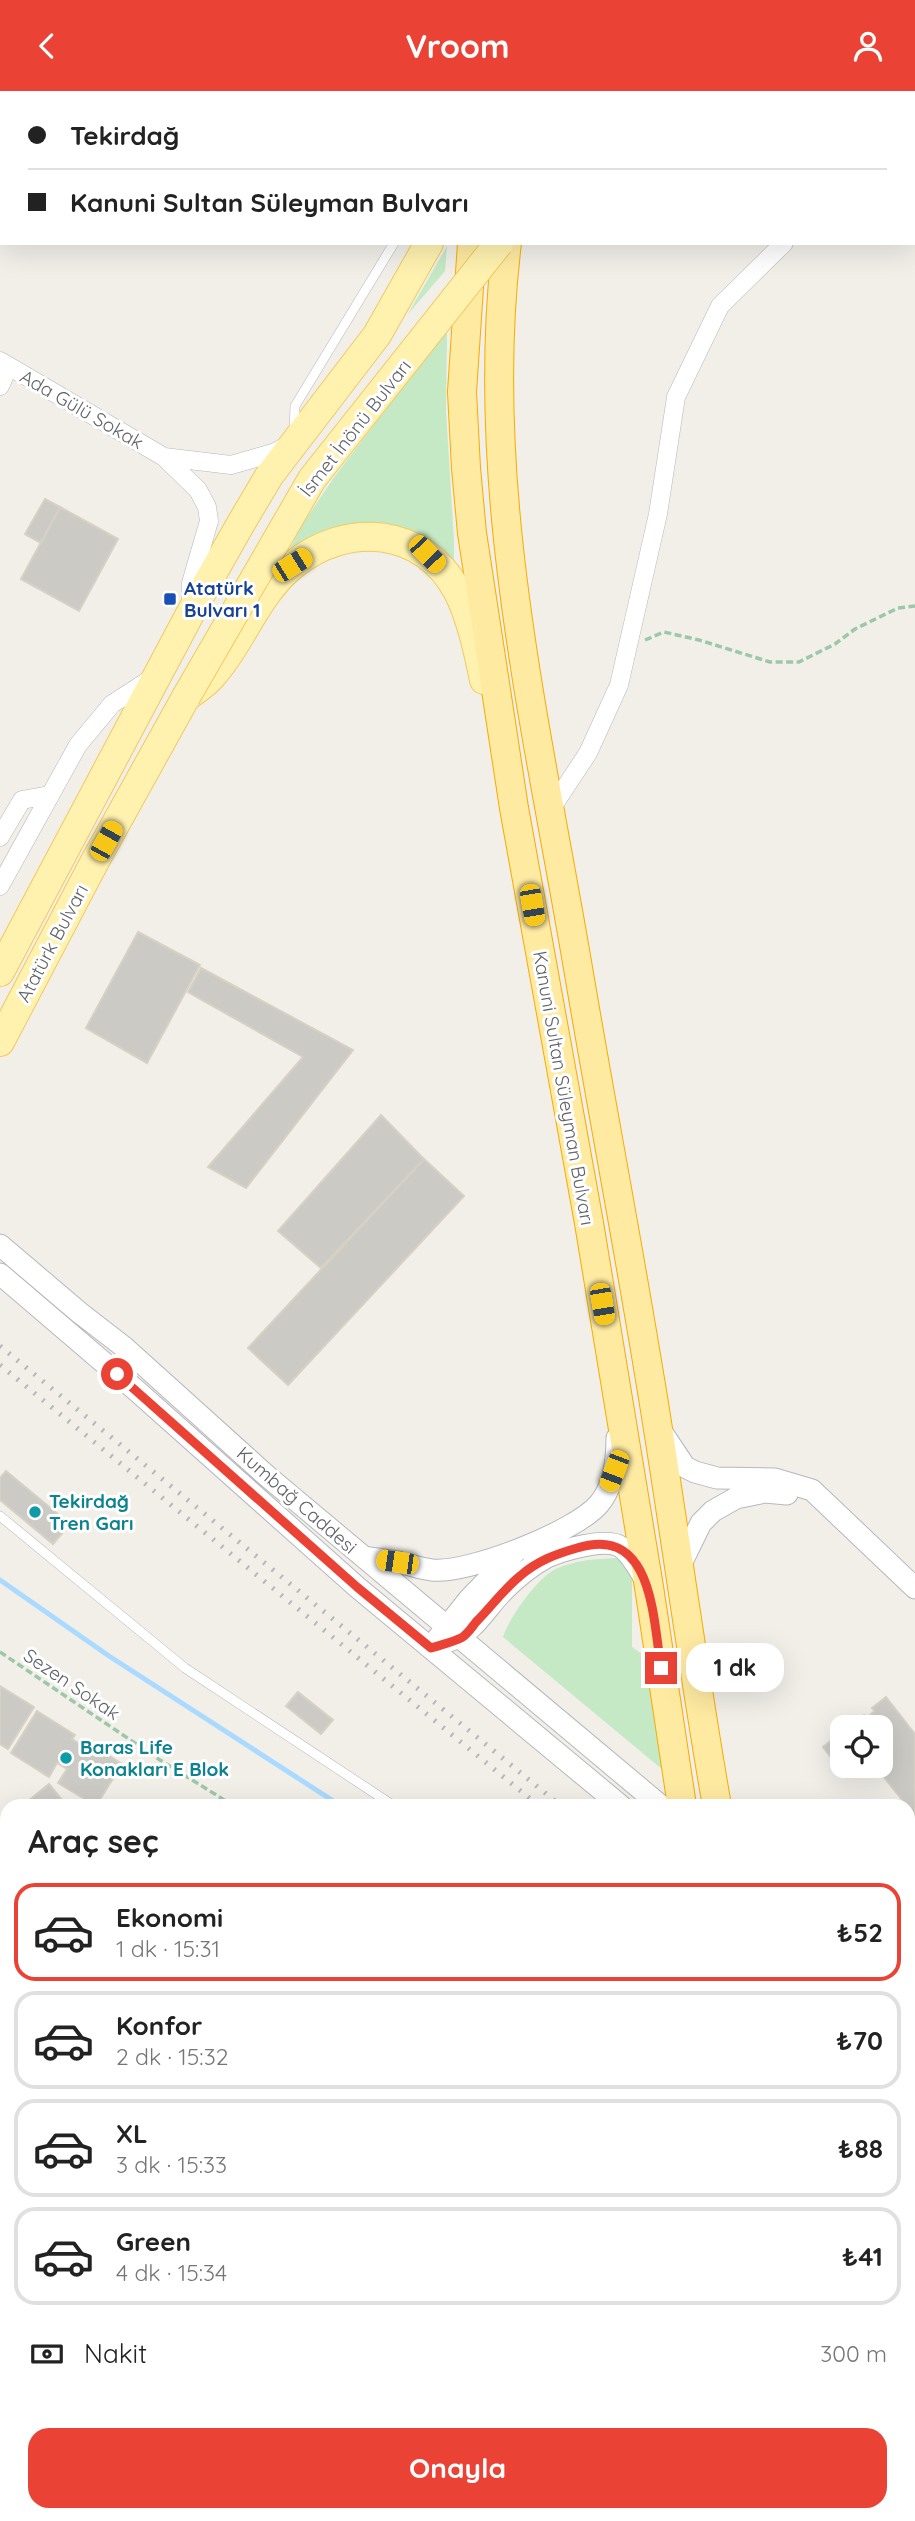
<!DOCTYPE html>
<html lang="tr">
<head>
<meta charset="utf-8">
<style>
	body { margin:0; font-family:Quicksand,sans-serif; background:#f6f6f6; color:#222; height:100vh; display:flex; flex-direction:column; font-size:26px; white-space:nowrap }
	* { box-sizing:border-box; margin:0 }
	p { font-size:23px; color:#767676 }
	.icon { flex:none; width:38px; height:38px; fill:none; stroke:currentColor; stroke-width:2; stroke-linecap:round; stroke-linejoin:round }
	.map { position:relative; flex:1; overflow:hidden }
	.side { position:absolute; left:0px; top:1708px; width:915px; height:723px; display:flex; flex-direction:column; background:#fff; border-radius:21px 21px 0 0; box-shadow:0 7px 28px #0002 }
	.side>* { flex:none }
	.hud { position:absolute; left:0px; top:0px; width:915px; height:154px; box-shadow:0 7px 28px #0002; display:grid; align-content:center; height:154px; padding:0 28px; background:#fff }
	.controls { position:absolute; left:830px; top:1624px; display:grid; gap:14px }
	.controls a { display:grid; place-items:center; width:63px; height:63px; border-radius:14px; background:#fff; box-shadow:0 7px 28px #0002; font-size:35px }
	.end { position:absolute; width:32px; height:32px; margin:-16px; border:9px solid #ea4335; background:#fff; box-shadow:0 0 0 4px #fff }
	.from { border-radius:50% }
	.bubble { position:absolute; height:49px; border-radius:21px; background:#fff; box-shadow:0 7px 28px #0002; font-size:23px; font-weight:700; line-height:49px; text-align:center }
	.car { position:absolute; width:21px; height:42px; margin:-21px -10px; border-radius:9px; box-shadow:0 0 5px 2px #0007; background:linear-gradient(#f5c518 24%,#345 0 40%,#f5c518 0 76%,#345 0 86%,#f5c518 0) }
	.hud b { display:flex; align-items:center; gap:24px; height:66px; font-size:26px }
	.hud b+b { border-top:2px solid #e0e0e0 }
	.hud i { width:18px; height:18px; background:#222 }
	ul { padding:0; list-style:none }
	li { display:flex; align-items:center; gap:21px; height:98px; margin:0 14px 10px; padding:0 14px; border:4px solid #e0e0e0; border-radius:21px }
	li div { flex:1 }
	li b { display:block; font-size:26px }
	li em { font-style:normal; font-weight:700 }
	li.current { border-color:#ea4335 }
	li>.icon { width:63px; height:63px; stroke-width:1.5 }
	h2 { padding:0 28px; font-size:32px; line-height:84px }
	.pay { display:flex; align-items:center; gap:18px; height:77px; padding:0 28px; font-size:26px }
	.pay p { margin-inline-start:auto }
	.button { display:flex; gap:14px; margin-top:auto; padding:14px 28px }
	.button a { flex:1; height:80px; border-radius:21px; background:#ea4335; color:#fff; font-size:28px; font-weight:700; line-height:80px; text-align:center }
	header { display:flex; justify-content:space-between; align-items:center; height:91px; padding:0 28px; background:#ea4335; color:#fff; font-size:32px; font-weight:700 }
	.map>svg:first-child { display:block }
	.education { fill:#e1ded6 }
	.green { fill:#c5e8c5 }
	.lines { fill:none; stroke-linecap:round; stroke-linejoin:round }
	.stream { stroke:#aadaff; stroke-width:5 }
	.building { fill:#cccac5; stroke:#d6d1c6; stroke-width:2 }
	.service-casing { stroke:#b5b8bc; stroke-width:10 }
	.minor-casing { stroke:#b5b8bc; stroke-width:19 }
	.tertiary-casing { stroke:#b5b8bc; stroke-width:23 }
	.primary-casing { stroke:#f2c960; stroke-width:30 }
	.trunk-casing { stroke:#f9ab00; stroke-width:30 }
	.path { stroke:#9cc7a9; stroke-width:3.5; stroke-dasharray:7 3.5; stroke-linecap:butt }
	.service { stroke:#fff; stroke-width:9 }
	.minor { stroke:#fff; stroke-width:18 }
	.tertiary { stroke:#fff; stroke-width:21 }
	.primary { stroke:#fff2af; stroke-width:28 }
	.trunk { stroke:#feeaa1; stroke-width:28 }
	.rail { stroke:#b6b7b8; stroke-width:5; stroke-dasharray:2 9; stroke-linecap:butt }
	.primary-bridge-casing { stroke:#f2c960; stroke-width:30; stroke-linecap:butt }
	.primary-bridge { stroke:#fff2af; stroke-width:28 }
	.route { stroke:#ea4335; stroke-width:9 }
	.transit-dot { fill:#1a4fb4; stroke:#fff; stroke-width:2.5 }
	.culture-dot { fill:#0f9aa8; stroke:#fff; stroke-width:2.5 }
	.labels { text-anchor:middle; stroke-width:6; stroke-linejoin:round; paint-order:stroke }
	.street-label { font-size:19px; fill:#5f6368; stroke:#fff }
	.transit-label { font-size:19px; font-weight:bold; fill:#164399; stroke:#fff; text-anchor:start }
	.culture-label { font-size:19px; font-weight:bold; fill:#0d838f; stroke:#fff; text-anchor:start }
</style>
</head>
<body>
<header><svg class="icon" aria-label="back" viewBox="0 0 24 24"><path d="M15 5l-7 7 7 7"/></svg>Vroom<svg class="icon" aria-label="person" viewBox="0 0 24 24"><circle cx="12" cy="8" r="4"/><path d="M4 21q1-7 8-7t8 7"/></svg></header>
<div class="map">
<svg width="915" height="2430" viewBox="0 0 915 2430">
	<rect width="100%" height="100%" fill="#f1efe8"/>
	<path class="education" d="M0 2182 7 2192V2324L0 2329Z"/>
	<path class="green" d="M447 155 445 180 408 223Z
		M447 238 446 320 454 450V481L400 438 286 467 300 437 335 385Z
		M616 1467 627 1473 632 1484V1556L655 1572 663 1679 503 1546C509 1527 538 1486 556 1478 575 1469 596 1468 616 1467Z"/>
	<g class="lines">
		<path class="stream" d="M0 1489 109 1565 341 1715
			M681 2424 682 2430"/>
	</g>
	<path class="building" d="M45 408 60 416 41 452 25 443Z
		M60 416 118 448 79 520 21 488Z
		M138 841 200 874 147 972 86 937Z
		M201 877 353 959 246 1097 208 1076 303 966 188 901Z
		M381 1024 424 1068 321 1177 278 1140Z
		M424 1068 464 1105 288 1294 248 1257Z
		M6 1380 70 1433 53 1453 0 1409V1387Z
		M0 1595 34 1616 8 1658 0 1653Z
		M298 1601 333 1629 321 1643 286 1615Z
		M886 1606 915 1643V1725L875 1675H880V1636H848L864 1624 866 1627 875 1620 872 1617Z
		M37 1620 75 1644 72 1648 83 1655 86 1650 122 1673 96 1715 58 1692 67 1678 57 1672 49 1686 11 1662Z
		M842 1641V1675H860L846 1686 823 1656Z
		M49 1693 67 1715H22Z
		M7 1727V1777L0 1769V1733Z
		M0 2206 7 2215V2245L0 2250Z
		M7 2376V2423L0 2428V2380Z
		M7 2423 31 2424 35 2430H0Z
		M236 2424 241 2430H220L221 2429 220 2424Z
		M411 2424H477L469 2430H415Z"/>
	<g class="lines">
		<defs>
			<path id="service" d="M461 2 462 0
				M294 343 295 315 394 152
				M0 1425 185 1577 394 1715"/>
			<path id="minor" d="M914 52 915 51
				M0 270 164 366 198 399 207 416 209 430 191 492V514
				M0 295 9 275
				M164 366 231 374 273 362 289 354
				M551 718 588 662 619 594 658 423 676 306 720 215 784 152
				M0 746 22 709 44 705 49 707
				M0 795 78 654 112 613 154 586
				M0 1890 7 1899
				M0 2089 7 2084
				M0 2348 7 2343
				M372 2424 376 2430
				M132 2430 141 2424"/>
			<path id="tertiary" d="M0 1154 80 1222 124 1256 267 1385 661 1715
				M0 1183 137 1300 357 1496 621 1715
				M663 1343 685 1376 695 1381 717 1387 775 1388 812 1399 915 1497
				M364 1466C376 1468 389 1469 401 1472 411 1474 422 1478 432 1479 468 1483 575 1441 599 1413 614 1395 617 1369 617 1347
				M679 1477 701 1432 713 1420 736 1407 765 1401 787 1403
				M438 1547 470 1507 515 1461
				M449 1550C475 1541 485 1518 504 1499 516 1487 532 1474 547 1466 563 1459 606 1446 621 1456 630 1462 642 1482 646 1491
				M908 1912 915 1913
				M908 1942 915 1939"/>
			<path id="primary" d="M606 2 607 0
				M0 881 191 521 240 434 269 385 377 244 429 152
				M0 951 95 770 186 606C194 600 204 594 211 586 242 552 256 504 293 474 347 430 424 436 458 501 471 527 478 560 484 589"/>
			<path id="trunk" d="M497 2V0
				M533 2V0
				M472 152 462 301 466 377 472 442 514 717 589 1132 649 1496 682 1715
				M507 152C477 394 538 640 578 877 604 1031 634 1184 658 1338 678 1464 695 1590 717 1715
				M790 2424 791 2430
				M837 2424 838 2430"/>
		</defs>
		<use href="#service" class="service-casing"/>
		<use href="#minor" class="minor-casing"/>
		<use href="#tertiary" class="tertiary-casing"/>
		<use href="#primary" class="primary-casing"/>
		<use href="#trunk" class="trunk-casing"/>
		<path class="path" d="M645 549 664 541 699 549 770 571H799L835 553 855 538 898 517 915 515
			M0 1561 160 1669 234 1715"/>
		<use href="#service" class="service"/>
		<use href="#minor" class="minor"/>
		<use href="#tertiary" class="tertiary"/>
		<use href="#primary" class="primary"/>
		<use href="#trunk" class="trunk"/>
		<path class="rail" d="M0 1255 561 1715
			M0 1274 539 1715
			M908 1995 915 2000
			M908 2016 915 2021"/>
		<defs>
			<path id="primary-bridge" d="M186 606 312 388 499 152"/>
		</defs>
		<use href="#primary-bridge" class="primary-bridge-casing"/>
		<use href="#primary-bridge" class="primary-bridge"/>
	</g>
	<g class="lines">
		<path class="route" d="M117 1283 357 1496 431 1557C440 1554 453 1551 461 1547 467 1544 472 1536 476 1531 491 1516 503 1499 520 1485 537 1470 556 1463 577 1457 653 1433 653 1527 661 1577"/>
	</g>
	<rect class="transit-dot" x="163" y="501" width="14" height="14" rx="3.5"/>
	<g class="culture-dot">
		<circle cx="35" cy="1421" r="7"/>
		<circle cx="66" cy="1667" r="7"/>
	</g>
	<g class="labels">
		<g class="street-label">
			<text transform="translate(82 318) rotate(30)" y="7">Ada Gülü Sokak</text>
			<text transform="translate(355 337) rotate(-52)" y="7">İsmet İnönü Bulvarı</text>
			<text transform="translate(52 852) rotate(-62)" y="7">Atatürk Bulvarı</text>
			<text transform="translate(564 997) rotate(80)" y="7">Kanuni Sultan Süleyman Bulvarı</text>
			<text transform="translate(297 1409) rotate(41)" y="7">Kumbağ Caddesi</text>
			<text transform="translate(72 1593) rotate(34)" y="7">Sezen Sokak</text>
		</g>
		<g class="transit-label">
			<text x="184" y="504">Atatürk<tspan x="184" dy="22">Bulvarı 1</tspan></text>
		</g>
		<g class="culture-label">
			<text x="49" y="1417">Tekirdağ<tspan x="49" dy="22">Tren Garı</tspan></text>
			<text x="80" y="1663">Baras Life<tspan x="80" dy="22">Konakları E Blok</tspan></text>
		</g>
	</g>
</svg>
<div class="controls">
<a><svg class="icon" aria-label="locate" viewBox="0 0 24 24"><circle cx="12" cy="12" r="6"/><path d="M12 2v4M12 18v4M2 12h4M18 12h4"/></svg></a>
</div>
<i class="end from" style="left:117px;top:1283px"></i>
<i class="end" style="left:661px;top:1577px"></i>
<div class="bubble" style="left:686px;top:1552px;width:98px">1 dk</div>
<i class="car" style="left:427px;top:463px;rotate:136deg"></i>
<i class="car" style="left:292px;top:474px;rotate:58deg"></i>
<i class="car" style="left:106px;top:750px;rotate:29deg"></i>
<i class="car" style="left:532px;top:814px;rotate:170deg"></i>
<i class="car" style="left:602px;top:1213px;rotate:170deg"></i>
<i class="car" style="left:614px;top:1380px;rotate:201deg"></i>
<i class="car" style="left:397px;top:1471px;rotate:278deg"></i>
<div class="hud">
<b><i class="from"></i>Tekirdağ</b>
<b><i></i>Kanuni Sultan Süleyman Bulvarı</b>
</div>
<section class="side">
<h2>Araç seç</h2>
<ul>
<li class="current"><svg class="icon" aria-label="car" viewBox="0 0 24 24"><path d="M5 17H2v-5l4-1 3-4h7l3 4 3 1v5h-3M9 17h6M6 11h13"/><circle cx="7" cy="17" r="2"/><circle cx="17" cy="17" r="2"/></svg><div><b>Ekonomi</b><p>1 dk · 15:31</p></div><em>₺52</em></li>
<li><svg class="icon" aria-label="car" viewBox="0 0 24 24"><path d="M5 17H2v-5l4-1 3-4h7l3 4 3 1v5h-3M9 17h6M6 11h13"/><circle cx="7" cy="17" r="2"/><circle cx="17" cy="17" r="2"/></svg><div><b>Konfor</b><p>2 dk · 15:32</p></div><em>₺70</em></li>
<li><svg class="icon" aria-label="car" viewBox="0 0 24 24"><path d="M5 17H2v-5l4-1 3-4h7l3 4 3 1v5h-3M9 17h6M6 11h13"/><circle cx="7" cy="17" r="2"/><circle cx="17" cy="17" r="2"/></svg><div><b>XL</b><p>3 dk · 15:33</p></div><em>₺88</em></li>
<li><svg class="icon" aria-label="car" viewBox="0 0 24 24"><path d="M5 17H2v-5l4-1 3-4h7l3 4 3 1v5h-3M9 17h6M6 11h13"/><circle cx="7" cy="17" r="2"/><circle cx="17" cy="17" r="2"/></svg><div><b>Green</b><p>4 dk · 15:34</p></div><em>₺41</em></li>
</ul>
<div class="pay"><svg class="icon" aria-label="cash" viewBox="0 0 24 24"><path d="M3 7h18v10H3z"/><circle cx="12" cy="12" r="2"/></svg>Nakit<p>300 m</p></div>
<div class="button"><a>Onayla</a></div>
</section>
</div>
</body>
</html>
